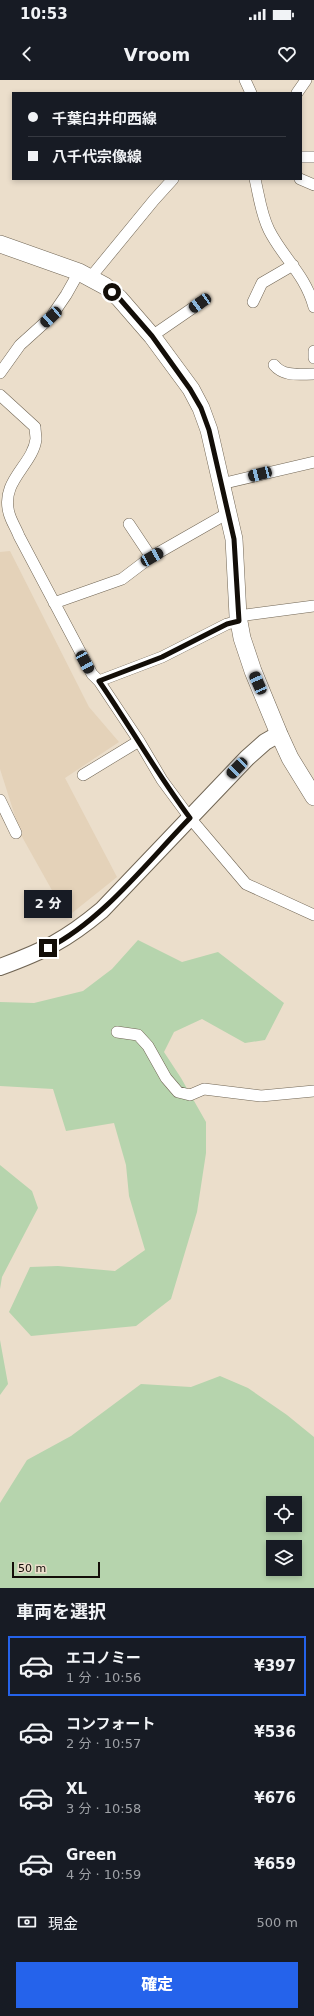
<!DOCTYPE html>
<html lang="ja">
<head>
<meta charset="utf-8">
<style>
	body { margin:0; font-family:"DejaVu Sans","Noto Sans JP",sans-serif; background:#242831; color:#f1f3f6; height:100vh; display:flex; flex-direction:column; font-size:15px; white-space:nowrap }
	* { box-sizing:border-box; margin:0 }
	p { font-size:13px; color:#9ea1a6 }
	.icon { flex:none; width:22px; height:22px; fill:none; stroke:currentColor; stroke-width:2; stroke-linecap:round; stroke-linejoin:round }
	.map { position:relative; height:1508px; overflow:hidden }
	.panel { display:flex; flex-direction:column; background:#171b24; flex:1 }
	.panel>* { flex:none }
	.guide { position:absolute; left:12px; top:12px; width:290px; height:88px; border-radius:0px; box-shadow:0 2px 6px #0003; display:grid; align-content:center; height:88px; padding:0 16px; background:#171b24 }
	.tools { position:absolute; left:266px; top:1416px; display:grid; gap:8px }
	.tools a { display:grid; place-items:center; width:36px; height:36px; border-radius:0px; background:#171b24; box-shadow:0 2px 6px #0003; font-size:20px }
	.scale { position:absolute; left:12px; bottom:10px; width:88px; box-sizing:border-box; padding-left:4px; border:2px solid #130e08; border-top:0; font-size:11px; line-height:14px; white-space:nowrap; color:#130e08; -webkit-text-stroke:3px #ebdecb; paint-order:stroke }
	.end { position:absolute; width:18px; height:18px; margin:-9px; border:5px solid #130e08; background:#fff; box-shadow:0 0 0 2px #fff }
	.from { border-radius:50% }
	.bubble { position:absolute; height:28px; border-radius:0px; background:#171b24; box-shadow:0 2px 6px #0003; font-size:13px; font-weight:800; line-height:28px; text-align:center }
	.car { position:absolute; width:12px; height:24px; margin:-12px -6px; border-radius:5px; box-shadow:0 0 3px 1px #0007; background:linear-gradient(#222 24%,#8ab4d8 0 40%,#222 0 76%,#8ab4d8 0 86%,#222 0) }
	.guide b { display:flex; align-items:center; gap:14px; height:38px; font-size:15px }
	.guide b+b { border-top:1px solid #363941 }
	.guide i { width:10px; height:10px; background:#f1f3f6 }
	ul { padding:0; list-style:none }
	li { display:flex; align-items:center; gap:12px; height:60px; margin:0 8px 6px; padding:0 8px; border:2px solid transparent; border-radius:0px }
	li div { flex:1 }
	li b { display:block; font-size:15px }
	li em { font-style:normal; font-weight:800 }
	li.on { border-color:#2563eb }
	li>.icon { width:36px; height:36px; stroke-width:1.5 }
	h2 { padding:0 16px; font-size:18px; line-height:48px }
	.pay { display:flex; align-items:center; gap:10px; height:44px; padding:0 16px; font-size:15px }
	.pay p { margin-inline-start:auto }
	.action { display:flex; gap:8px; margin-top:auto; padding:8px 16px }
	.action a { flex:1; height:46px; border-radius:0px; background:#2563eb; color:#fff; font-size:16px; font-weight:800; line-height:46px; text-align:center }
	.status { display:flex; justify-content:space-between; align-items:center; height:28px; padding:0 20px; background:#171b24; direction:ltr }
	.status svg { height:11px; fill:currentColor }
	header { display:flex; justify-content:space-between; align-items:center; height:52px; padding:0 16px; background:#171b24; font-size:18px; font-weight:800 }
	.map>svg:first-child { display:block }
	.built { fill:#e4d2b9 }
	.green { fill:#b6d4ad; fill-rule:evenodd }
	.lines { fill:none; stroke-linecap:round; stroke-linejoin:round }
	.minor-casing { stroke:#706554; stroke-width:12 }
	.secondary-casing { stroke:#706554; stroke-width:18 }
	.primary-casing { stroke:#706554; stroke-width:18 }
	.minor { stroke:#fff; stroke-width:11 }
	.secondary { stroke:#fff; stroke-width:16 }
	.primary { stroke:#fff; stroke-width:17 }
	.route { stroke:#130e08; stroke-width:5 }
</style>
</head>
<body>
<div class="status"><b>10:53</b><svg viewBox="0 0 49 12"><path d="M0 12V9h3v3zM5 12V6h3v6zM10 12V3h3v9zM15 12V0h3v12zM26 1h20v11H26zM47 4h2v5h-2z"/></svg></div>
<header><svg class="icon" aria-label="back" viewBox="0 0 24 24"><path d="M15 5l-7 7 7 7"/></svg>Vroom<svg class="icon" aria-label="heart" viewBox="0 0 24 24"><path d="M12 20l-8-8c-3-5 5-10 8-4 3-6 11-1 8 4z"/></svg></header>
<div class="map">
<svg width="314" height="1508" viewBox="0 0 314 1508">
	<rect width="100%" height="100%" fill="#ebdecb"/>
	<path class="built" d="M10 471 89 627 119 662 65 698 117 797 67 837 21 755 0 689V472Z"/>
	<path class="green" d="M138 860 182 882 218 872 284 923 265 960 245 963 202 939 174 952 164 972 181 998 206 1042V1073L197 1132 171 1219 136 1246 31 1256 9 1232 30 1187 58 1186 115 1191 145 1170 129 1116 126 1085 114 1043 66 1051 53 1009 0 1006V922L34 923 83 911 112 889Z
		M0 1085 32 1111 38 1128 2 1197 0 1209Z
		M0 1260 8 1304 0 1315Z
		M220 1296 248 1308 287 1335 314 1357V1508H0V1423L27 1380 71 1356 141 1304 191 1307ZM273 1423H295V1445H273ZM273 1467H295V1489H273Z"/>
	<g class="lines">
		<defs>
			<path id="minor" d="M245 0 251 13
				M297 13 306 0
				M301 77H314
				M255 99C259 116 261 134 269 150 283 178 305 194 314 227
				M300 99 314 105
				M90 198 154 120 173 99
				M253 222 262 203 293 185
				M152 256 200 223
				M314 271V278
				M274 285C284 297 299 294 314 294
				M0 293 20 265 51 237 66 215 79 192
				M0 315 35 347C35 351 36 356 36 359 33 385 0 401 9 433 11 441 16 448 19 456L92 594 99 601 139 661 162 700 190 738 246 804 314 835
				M221 404 314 382
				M129 444 151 477
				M54 523 122 499 151 477 228 433
				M238 536 314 526
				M99 601 162 577 227 544 239 541
				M83 695 139 661
				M0 720 16 753
				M117 952 138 955 148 966 166 998 178 1012 190 1015 204 1009 261 1016 314 1011"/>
			<path id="secondary" d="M0 887C44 871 66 860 102 830L247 678 265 662 279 654"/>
			<path id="primary" d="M0 164 79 192 105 206 119 218 152 256 191 309 201 328 209 350 228 433 234 459 238 536 242 558 253 591 279 654 290 678 314 717"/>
		</defs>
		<use href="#minor" class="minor-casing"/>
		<use href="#secondary" class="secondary-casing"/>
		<use href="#primary" class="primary-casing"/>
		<use href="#minor" class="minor"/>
		<use href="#secondary" class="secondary"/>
		<use href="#primary" class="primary"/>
	</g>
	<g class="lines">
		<path class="route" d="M48 868C102 841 148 781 190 738 157 694 130 646 99 601L162 577 227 544 239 541 234 459 209 350 201 328 190 309 152 256 119 218 112 212"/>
	</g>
</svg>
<div class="tools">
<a><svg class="icon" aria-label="locate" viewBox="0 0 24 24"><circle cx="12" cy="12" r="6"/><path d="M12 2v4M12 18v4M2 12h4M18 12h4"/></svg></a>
<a><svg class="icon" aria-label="layers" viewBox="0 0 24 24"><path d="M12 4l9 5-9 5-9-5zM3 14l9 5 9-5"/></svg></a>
</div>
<div class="scale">50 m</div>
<i class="end from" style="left:112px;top:212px"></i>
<i class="end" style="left:48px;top:868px"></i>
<div class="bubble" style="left:24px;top:810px;width:48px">2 分</div>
<i class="car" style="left:200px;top:223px;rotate:235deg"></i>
<i class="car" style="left:51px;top:237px;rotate:228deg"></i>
<i class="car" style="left:260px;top:394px;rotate:256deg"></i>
<i class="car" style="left:152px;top:477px;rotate:61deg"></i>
<i class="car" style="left:85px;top:582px;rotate:152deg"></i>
<i class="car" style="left:258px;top:603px;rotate:336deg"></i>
<i class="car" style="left:237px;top:688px;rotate:224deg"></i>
<div class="guide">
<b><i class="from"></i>千葉臼井印西線</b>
<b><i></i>八千代宗像線</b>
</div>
</div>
<section class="panel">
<h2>車両を選択</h2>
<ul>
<li class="on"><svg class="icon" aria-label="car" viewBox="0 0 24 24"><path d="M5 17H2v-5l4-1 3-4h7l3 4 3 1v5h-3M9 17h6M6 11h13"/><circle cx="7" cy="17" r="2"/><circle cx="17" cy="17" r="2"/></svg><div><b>エコノミー</b><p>1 分 · 10:56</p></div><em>¥397</em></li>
<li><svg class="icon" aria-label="car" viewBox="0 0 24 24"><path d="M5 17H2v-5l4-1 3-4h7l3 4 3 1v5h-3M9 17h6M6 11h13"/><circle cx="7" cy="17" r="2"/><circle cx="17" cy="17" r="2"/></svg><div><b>コンフォート</b><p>2 分 · 10:57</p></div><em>¥536</em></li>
<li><svg class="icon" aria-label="car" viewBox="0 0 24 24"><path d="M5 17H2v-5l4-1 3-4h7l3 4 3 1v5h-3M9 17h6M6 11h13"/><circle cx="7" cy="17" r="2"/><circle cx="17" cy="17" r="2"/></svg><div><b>XL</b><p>3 分 · 10:58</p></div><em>¥676</em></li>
<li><svg class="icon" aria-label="car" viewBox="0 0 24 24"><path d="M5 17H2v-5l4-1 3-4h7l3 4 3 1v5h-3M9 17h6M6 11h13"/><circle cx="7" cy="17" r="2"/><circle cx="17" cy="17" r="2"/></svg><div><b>Green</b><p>4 分 · 10:59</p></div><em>¥659</em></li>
</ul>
<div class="pay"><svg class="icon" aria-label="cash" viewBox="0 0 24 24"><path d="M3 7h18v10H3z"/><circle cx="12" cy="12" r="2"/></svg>現金<p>500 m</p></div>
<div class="action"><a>確定</a></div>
</section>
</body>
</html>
